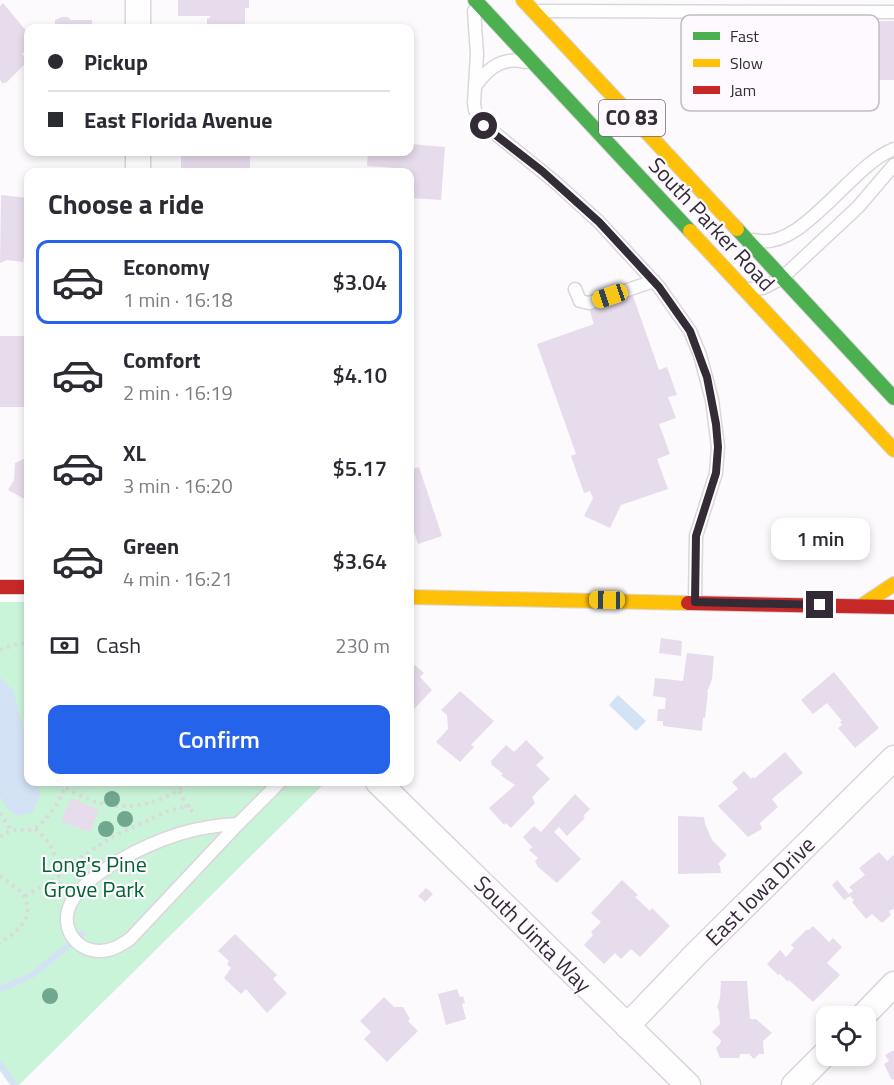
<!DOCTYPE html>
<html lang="en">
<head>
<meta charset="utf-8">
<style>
	body { margin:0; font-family:"Titillium Web",sans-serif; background:#f7f7f7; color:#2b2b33; height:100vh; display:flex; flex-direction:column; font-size:22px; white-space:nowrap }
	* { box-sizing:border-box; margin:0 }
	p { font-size:20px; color:#7c7c81 }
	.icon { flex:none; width:33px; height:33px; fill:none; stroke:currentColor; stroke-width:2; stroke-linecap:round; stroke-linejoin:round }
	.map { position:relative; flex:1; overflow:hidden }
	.panel { position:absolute; left:24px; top:168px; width:390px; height:618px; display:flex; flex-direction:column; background:#fff; border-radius:12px; box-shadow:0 3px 9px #0003 }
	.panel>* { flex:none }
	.guide { position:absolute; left:24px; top:24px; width:390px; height:132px; border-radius:12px; box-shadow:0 3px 9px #0003; display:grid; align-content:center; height:132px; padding:0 24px; background:#fff }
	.buttons { position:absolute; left:816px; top:1006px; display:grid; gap:12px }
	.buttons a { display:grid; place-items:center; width:60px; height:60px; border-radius:12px; background:#fff; box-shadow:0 3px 9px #0003; font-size:30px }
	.end { position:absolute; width:27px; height:27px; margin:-14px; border:8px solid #332c36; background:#fff; box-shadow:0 0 0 3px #fff }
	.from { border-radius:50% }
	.bubble { position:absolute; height:42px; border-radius:12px; background:#fff; box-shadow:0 3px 9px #0003; font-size:20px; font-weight:600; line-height:42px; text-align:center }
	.car { position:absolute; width:18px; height:36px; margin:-18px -9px; border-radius:8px; box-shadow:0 0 4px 2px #0007; background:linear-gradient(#f5c518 24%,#345 0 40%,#f5c518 0 76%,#345 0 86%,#f5c518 0) }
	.guide b { display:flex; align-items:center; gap:21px; height:57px; font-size:22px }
	.guide b+b { border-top:2px solid #e1e1e2 }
	.guide i { width:15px; height:15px; background:#2b2b33 }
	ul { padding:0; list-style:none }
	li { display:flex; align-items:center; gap:18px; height:84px; margin:0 12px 9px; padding:0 12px; border:3px solid transparent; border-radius:12px }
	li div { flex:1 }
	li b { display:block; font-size:22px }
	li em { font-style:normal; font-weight:600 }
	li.current { border-color:#2563eb }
	li>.icon { width:54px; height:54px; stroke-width:1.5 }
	h2 { padding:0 24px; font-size:27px; line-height:72px }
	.pay { display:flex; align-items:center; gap:15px; height:66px; padding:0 24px; font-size:22px }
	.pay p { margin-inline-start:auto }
	.button { display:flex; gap:12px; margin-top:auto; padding:12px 24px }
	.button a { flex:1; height:69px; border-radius:12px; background:#2563eb; color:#fff; font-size:24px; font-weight:600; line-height:69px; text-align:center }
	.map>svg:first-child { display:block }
	.green { fill:#caf4d9 }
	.water { fill:#d3e2f5 }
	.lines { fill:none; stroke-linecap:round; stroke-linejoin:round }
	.stream { stroke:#d3e2f5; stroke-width:6 }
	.building { fill:#e7dceb }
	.lane-casing { stroke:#dad6dc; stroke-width:15 }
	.street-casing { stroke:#dad6dc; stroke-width:27 }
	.fast-casing { stroke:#dad6dc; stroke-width:16 }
	.slow-casing { stroke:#dad6dc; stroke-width:16 }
	.jam-casing { stroke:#dad6dc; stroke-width:16 }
	.path { stroke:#dbdadb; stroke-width:4; stroke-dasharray:3 4.5; stroke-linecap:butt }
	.lane { stroke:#fffeff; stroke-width:12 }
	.street { stroke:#fffeff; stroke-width:24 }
	.fast { stroke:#4caf50; stroke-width:14 }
	.slow { stroke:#ffc107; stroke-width:14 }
	.jam { stroke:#c62828; stroke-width:14 }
	.tree { fill:#71a78e }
	.route { stroke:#332c36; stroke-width:8 }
	.labels { text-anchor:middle; stroke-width:4.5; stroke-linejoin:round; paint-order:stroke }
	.shield { fill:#fdf9fe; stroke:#706a72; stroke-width:1.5 }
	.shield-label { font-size:21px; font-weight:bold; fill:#332c36 }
	.street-label { font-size:22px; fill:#332c36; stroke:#fdf9fe }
	.park-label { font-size:22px; fill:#006334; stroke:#fdf9fe }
	.key { fill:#fdf9fe; stroke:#c0bcc2; stroke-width:1.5 }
	.key-label { font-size:16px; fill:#332c36 }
</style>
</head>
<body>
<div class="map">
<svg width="894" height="1085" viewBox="0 0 894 1085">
	<rect width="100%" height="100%" fill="#fcfafd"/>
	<path class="green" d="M0 602H28V782H326L19 1085H10L0 1071Z"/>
	<path class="water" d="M0 677 13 690 28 745V782H38L40 794 33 812 17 816 8 810 0 796Z
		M618 695 646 721 636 731 609 705Z"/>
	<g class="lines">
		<path class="stream" d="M0 989 31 976 82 934
			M0 1064 15 1085"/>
	</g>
	<path class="building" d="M178 0H249V8H245V28H212L207 26V18H210V16H178Z
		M3 3 28 33V49L22 54 28 61 6 83 5 82 3 84 0 80V6Z
		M62 17H68L71 20H92V28H55V20Z
		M894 21V80H864L865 92 789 93V81H767L739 108H702L701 23Z
		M410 144 445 147 441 200 410 198 409 169 367 166 368 152H410Z
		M181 152H236V153H250V168H235V172H188V168H181Z
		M1 195 28 198V235L23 262 7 260 0 263Z
		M632 293 659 370 667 367 677 395 668 397 676 418 659 424 670 454 657 459 668 489 621 505 610 528 584 516 593 498 590 491 584 493 571 456 576 454 537 344 594 324 589 308Z
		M0 336H28V407H0Z
		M28 453V501L8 490 14 480 15 463 26 458Z
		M419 467 442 536 418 544 410 520V470Z
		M661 638 682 641 681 656 659 653Z
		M687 653 714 656 712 679 707 692H708L705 718H703L702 731 663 726V721H657L658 709H665L666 698 653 696 655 678 683 681Z
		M410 665 413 668 415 665 424 673 420 677 432 690 413 710 411 709 410 711Z
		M834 672 879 728 855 748 838 728 842 725 840 722 842 721 827 703 813 714 801 700Z
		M460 691 494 721 471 745 474 747 460 762 436 742 448 729 447 715 441 710Z
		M526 740 544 758 536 765 550 779 532 797 535 803 511 828 506 823 504 825 489 808 515 785 503 777 501 775 503 774 491 764 492 763 491 761 506 745 514 752Z
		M785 752 803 773 772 799 778 807 760 823 762 829 748 837 718 806 738 789 732 782 744 771 751 779 753 777 755 778Z
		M575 794 590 809 583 816 585 818 567 836 559 827 554 832 581 859 557 883 538 867 535 861 538 858 529 850 533 846H531L523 837 534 826 541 832Z
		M71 798 99 810 90 832 61 821Z
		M678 816 704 817 705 824 712 840 727 855 718 864 720 866 721 873 678 874Z
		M879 852 887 861 893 855 894 857V909L889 911 891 915 882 923 872 914 866 919 852 902 854 900 850 896 844 900 832 885 837 880 849 894 853 891 849 887 865 875 859 868Z
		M622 880 638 895 635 897 650 911 652 908 670 926 640 957 631 949 621 959 615 953 604 964 584 945 593 935 591 932 601 922 591 913Z
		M426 888 433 894 425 902 418 896Z
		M813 926 829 942 833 938 842 947 827 963 840 975 813 1002 789 980 788 982 780 974 778 975 767 964 780 950 786 957 794 948 791 945 806 930H809Z
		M235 934 277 975 273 979 287 993 267 1013 246 989 241 994 224 978 231 968 227 964 229 961 218 951Z
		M721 981H747L750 1019H756L772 1033 763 1041 764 1054H759L754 1059 749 1054H740L739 1058H720L716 1048 720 1044 721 1040 712 1032 720 1024 719 1011 717 1007 720 998Z
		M457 989 460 997 463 996 465 1003 462 1004 466 1019 446 1025 438 994Z
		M384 997 394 1007H403L410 1019 408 1021 418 1031 387 1062 364 1039 371 1032 360 1021Z
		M894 1050V1079L892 1080 884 1064 889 1061 885 1055Z"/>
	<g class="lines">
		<defs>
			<path id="lane" d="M474 11 477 54 474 103 475 110 481 122 555 182 599 222 659 287 690 331 700 355 712 400 718 447 716 473 696 536 695 601
				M540 11 894 12
				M476 85C488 68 503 56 525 62
				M754 240C802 253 849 166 894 149
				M575 289 580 301 589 303 654 281
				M749 289 763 288 782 278 858 207 894 165
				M238 824C218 825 198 828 179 834 147 844 87 872 71 903 59 926 75 951 100 951 112 951 121 945 130 939L238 824 280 782"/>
			<path id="street" d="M138 0V28
				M138 172V152
				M378 782 688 1085
				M862 1017 894 984
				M627 1026 696 954 894 758
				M794 1085 826 1053"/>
			<path id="fast" d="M475 0 690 231
				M737 229 894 398"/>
			<path id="slow" d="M523 0 737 229
				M690 231 894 450
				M410 597 688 603
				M861 606 894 584"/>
			<path id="jam" d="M0 587H28
				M688 603 894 607"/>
		</defs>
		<use href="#lane" class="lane-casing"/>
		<use href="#street" class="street-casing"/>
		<use href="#fast" class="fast-casing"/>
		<use href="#slow" class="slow-casing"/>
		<use href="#jam" class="jam-casing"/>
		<path class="path" d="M0 650 13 645 28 643
			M66 788C75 793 86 799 96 802 129 812 164 803 190 782
			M179 791 186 806 196 814
			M0 813 11 830
			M35 829C59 848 56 864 61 891
			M0 837C15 824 23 834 35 828 47 822 65 794 66 782
			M0 876C7 882 21 889 25 898 35 919 15 933 0 943
			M25 896 58 877 73 862 112 837 168 811 195 804"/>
		<use href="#lane" class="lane"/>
		<use href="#street" class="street"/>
		<use href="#fast" class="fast"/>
		<use href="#slow" class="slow"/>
		<use href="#jam" class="jam"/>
	</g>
	<g class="tree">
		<circle cx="112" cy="799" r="8"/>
		<circle cx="125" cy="819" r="8"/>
		<circle cx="106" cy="829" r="8"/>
		<circle cx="50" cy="996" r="8"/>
	</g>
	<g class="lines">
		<path class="route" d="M484 126 542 171 599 222 659 287 690 331 707 377 716 424 718 447 716 473 696 536 695 602 820 605"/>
	</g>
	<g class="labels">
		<rect class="shield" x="599" y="100" width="66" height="36" rx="4.5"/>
		<g class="shield-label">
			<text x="632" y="125">CO 83</text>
		</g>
		<g class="street-label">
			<text transform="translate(712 224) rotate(47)" y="8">South Parker Road</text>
			<text transform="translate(760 891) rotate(-45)" y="8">East Iowa Drive</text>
			<text transform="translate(533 934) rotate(45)" y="8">South Uinta Way</text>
		</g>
		<g class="park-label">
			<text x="94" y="872">Long's Pine<tspan x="94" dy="25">Grove Park</tspan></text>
		</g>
	</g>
	<rect x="681" y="15" width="198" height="96" rx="9" class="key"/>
	<rect x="693" y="32" width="27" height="8" fill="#4caf50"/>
	<rect x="693" y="59" width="27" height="8" fill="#ffc107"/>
	<rect x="693" y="86" width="27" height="8" fill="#c62828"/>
	<g class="key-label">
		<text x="730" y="42">Fast</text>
		<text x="730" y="69">Slow</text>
		<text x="730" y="96">Jam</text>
	</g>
</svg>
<div class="buttons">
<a><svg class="icon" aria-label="locate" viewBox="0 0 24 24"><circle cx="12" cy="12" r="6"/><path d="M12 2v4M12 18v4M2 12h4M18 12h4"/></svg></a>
</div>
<i class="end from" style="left:484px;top:126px"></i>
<i class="end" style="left:820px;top:605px"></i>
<div class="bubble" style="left:771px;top:518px;width:99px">1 min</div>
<i class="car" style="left:610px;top:296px;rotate:251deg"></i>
<i class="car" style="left:607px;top:600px;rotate:271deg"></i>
<div class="guide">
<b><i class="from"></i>Pickup</b>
<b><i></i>East Florida Avenue</b>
</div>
<section class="panel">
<h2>Choose a ride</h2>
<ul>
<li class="current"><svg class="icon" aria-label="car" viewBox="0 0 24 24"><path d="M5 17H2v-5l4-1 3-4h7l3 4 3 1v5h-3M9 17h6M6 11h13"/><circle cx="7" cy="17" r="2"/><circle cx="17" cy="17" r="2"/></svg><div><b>Economy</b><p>1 min · 16:18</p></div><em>$3.04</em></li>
<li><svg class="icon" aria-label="car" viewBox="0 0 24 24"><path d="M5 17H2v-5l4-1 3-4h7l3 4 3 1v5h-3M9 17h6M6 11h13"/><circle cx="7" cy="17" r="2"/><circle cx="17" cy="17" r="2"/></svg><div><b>Comfort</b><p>2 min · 16:19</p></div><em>$4.10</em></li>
<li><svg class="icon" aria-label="car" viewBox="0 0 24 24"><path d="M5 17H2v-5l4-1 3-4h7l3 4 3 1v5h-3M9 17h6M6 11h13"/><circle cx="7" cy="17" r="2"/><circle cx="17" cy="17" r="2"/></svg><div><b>XL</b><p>3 min · 16:20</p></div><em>$5.17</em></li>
<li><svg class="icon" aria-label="car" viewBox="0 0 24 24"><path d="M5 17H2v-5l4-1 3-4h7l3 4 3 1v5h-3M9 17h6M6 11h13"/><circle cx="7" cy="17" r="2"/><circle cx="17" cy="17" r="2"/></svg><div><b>Green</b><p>4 min · 16:21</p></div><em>$3.64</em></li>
</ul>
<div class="pay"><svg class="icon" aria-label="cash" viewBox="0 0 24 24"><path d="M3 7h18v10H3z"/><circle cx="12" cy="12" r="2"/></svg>Cash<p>230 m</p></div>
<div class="button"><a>Confirm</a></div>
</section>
</div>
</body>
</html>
